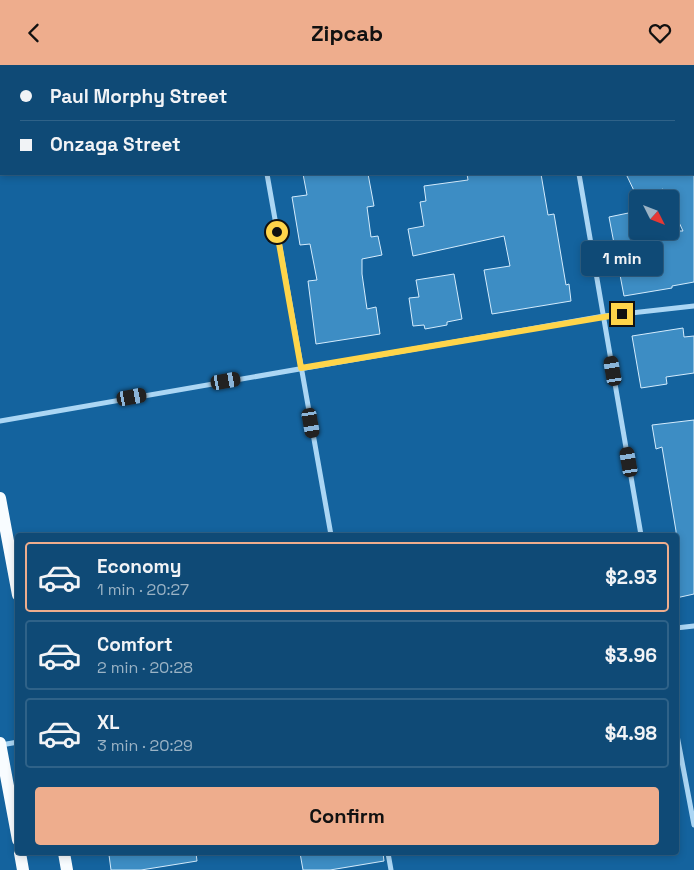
<!DOCTYPE html>
<html lang="en">
<head>
<meta charset="utf-8">
<style>
	body { margin:0; font-family:"Space Grotesk",sans-serif; background:#18517b; color:#f1f3f6; height:100vh; display:flex; flex-direction:column; font-size:19px; white-space:nowrap }
	* { box-sizing:border-box; margin:0 }
	p { font-size:16px; color:#9bb3c5 }
	.icon { flex:none; width:28px; height:28px; fill:none; stroke:currentColor; stroke-width:2; stroke-linecap:round; stroke-linejoin:round }
	.map { position:relative; flex:1; overflow:hidden }
	.details { position:absolute; left:15px; top:468px; width:664px; height:322px; display:flex; flex-direction:column; background:#0f4a76; border-radius:5px; box-shadow:0 2px 8px #0003,0 0 0 1px #2f6288 }
	.details>* { flex:none }
	.top-card { position:absolute; left:0px; top:0px; width:695px; height:110px; box-shadow:0 2px 8px #0003,0 0 0 1px #2f6288; display:grid; align-content:center; height:110px; padding:0 20px; background:#0f4a76 }
	.needle { width:32px; rotate:132deg }
	.fabs { position:absolute; left:629px; top:125px; display:grid; gap:10px }
	.fabs a { display:grid; place-items:center; width:50px; height:50px; border-radius:5px; background:#0f4a76; box-shadow:0 2px 8px #0003,0 0 0 1px #2f6288; font-size:25px }
	.end { position:absolute; width:22px; height:22px; margin:-11px; border:6px solid #ffd54a; background:#111; box-shadow:0 0 0 2px #111 }
	.from { border-radius:50% }
	.bubble { position:absolute; height:35px; border-radius:5px; background:#0f4a76; box-shadow:0 2px 8px #0003,0 0 0 1px #2f6288; font-size:16px; font-weight:700; line-height:35px; text-align:center }
	.car { position:absolute; width:15px; height:30px; margin:-15px -8px; border-radius:6px; box-shadow:0 0 4px 1px #0007; background:linear-gradient(#222 24%,#8ab4d8 0 40%,#222 0 76%,#8ab4d8 0 86%,#222 0) }
	.top-card b { display:flex; align-items:center; gap:18px; height:48px; font-size:19px }
	.top-card b+b { border-top:1px solid #2f6288 }
	.top-card i { width:12px; height:12px; background:#f1f3f6 }
	ul { padding:9px 0 0; list-style:none }
	li { display:flex; align-items:center; gap:15px; height:70px; margin:0 10px 8px; padding:0 10px; border:2px solid #2f6288; border-radius:5px }
	li div { flex:1 }
	li b { display:block; font-size:19px }
	li em { font-style:normal; font-weight:700 }
	li.current { border-color:#eead8d }
	li>.icon { width:45px; height:45px; stroke-width:1.5 }
	.primary-button { display:flex; gap:10px; margin-top:auto; padding:10px 20px }
	.primary-button a { flex:1; height:58px; border-radius:5px; background:#eead8d; color:#111; font-size:20px; font-weight:700; line-height:58px; text-align:center }
	header { display:flex; justify-content:space-between; align-items:center; height:65px; padding:0 20px; background:#eead8d; color:#111; font-size:22px; font-weight:700 }
	.map>svg:first-child { display:block }
	.building { fill:#3d8dc4; stroke:#d4ecfd }
	.lines { fill:none; stroke-linecap:round; stroke-linejoin:round }
	.street { stroke:#abd6f4; stroke-width:5 }
	.secondary { stroke:#dbeefd; stroke-width:10 }
	.primary { stroke:#f8fcff; stroke-width:12 }
	.route { stroke:#ffd54a; stroke-width:6 }
</style>
</head>
<body>
<header><svg class="icon" aria-label="back" viewBox="0 0 24 24"><path d="M15 5l-7 7 7 7"/></svg>Zipcab<svg class="icon" aria-label="heart" viewBox="0 0 24 24"><path d="M12 20l-8-8c-3-5 5-10 8-4 3-6 11-1 8 4z"/></svg></header>
<div class="map">
<svg width="694" height="805" viewBox="0 0 694 805">
	<rect width="100%" height="100%" fill="#14639e"/>
	<path class="building" d="M303 109H368L374 141 367 142 371 172 378 171 382 190 362 194V209L367 244 376 242 380 269 316 279 308 216 317 215 310 179 300 180 292 132 307 130Z
		M467 109H541L548 150 554 149 566 220 569 219 571 236 492 249 484 205 510 201 504 171 413 191 408 164 424 161 420 137 426 136 424 121 468 115Z
		M626 109H694V217L672 221V223L624 231 609 152 638 146V166H683L670 138V134H668L663 124 638 134Z
		M454 209 462 254 447 257V260L425 264 424 260 413 261 409 233 419 232 416 215Z
		M683 263 684 272 694 271V308L666 312 667 319 641 323 632 271Z
		M694 355V529L676 533V466L662 382 656 384 652 360Z
		M115 788H196L197 796 141 805H111L109 790 116 789Z
		M300 788H383L384 796 330 805H303Z"/>
	<g class="lines">
		<path class="street" d="M249 0V1
			M561 0V1
			M177 1 185 0
			M0 30H1
			M267 109 331 470
			M579 109 641 470
			M0 356 604 251 694 241
			M676 563 694 561
			M676 665 694 760
			M1 680 18 677
			M388 788 391 805"/>
		<path class="secondary" d="M687 0 688 1
			M694 9V10"/>
		<path class="primary" d="M0 433 18 530
			M0 678 18 775
			M20 788 23 805
			M64 788 67 805"/>
	</g>
	<g class="lines">
		<path class="route" d="M277 167 301 303 622 249"/>
	</g>
</svg>
<div class="fabs">
<a><svg class="needle" viewBox="-14 -14 28 28"><path d="M0-13l5 13h-10z" fill="#e53935"/><path d="M0 13l5-13h-10z" fill="#9bb3c5"/></svg></a>
</div>
<i class="end from" style="left:277px;top:167px"></i>
<i class="end" style="left:622px;top:249px"></i>
<div class="bubble" style="left:581px;top:176px;width:82px">1 min</div>
<i class="car" style="left:613px;top:306px;rotate:350deg"></i>
<i class="car" style="left:226px;top:316px;rotate:80deg"></i>
<i class="car" style="left:132px;top:332px;rotate:80deg"></i>
<i class="car" style="left:311px;top:358px;rotate:170deg"></i>
<i class="car" style="left:629px;top:397px;rotate:350deg"></i>
<div class="top-card">
<b><i class="from"></i>Paul Morphy Street</b>
<b><i></i>Onzaga Street</b>
</div>
<section class="details">
<ul>
<li class="current"><svg class="icon" aria-label="car" viewBox="0 0 24 24"><path d="M5 17H2v-5l4-1 3-4h7l3 4 3 1v5h-3M9 17h6M6 11h13"/><circle cx="7" cy="17" r="2"/><circle cx="17" cy="17" r="2"/></svg><div><b>Economy</b><p>1 min · 20:27</p></div><em>$2.93</em></li>
<li><svg class="icon" aria-label="car" viewBox="0 0 24 24"><path d="M5 17H2v-5l4-1 3-4h7l3 4 3 1v5h-3M9 17h6M6 11h13"/><circle cx="7" cy="17" r="2"/><circle cx="17" cy="17" r="2"/></svg><div><b>Comfort</b><p>2 min · 20:28</p></div><em>$3.96</em></li>
<li><svg class="icon" aria-label="car" viewBox="0 0 24 24"><path d="M5 17H2v-5l4-1 3-4h7l3 4 3 1v5h-3M9 17h6M6 11h13"/><circle cx="7" cy="17" r="2"/><circle cx="17" cy="17" r="2"/></svg><div><b>XL</b><p>3 min · 20:29</p></div><em>$4.98</em></li>
</ul>
<div class="primary-button"><a>Confirm</a></div>
</section>
</div>
</body>
</html>
